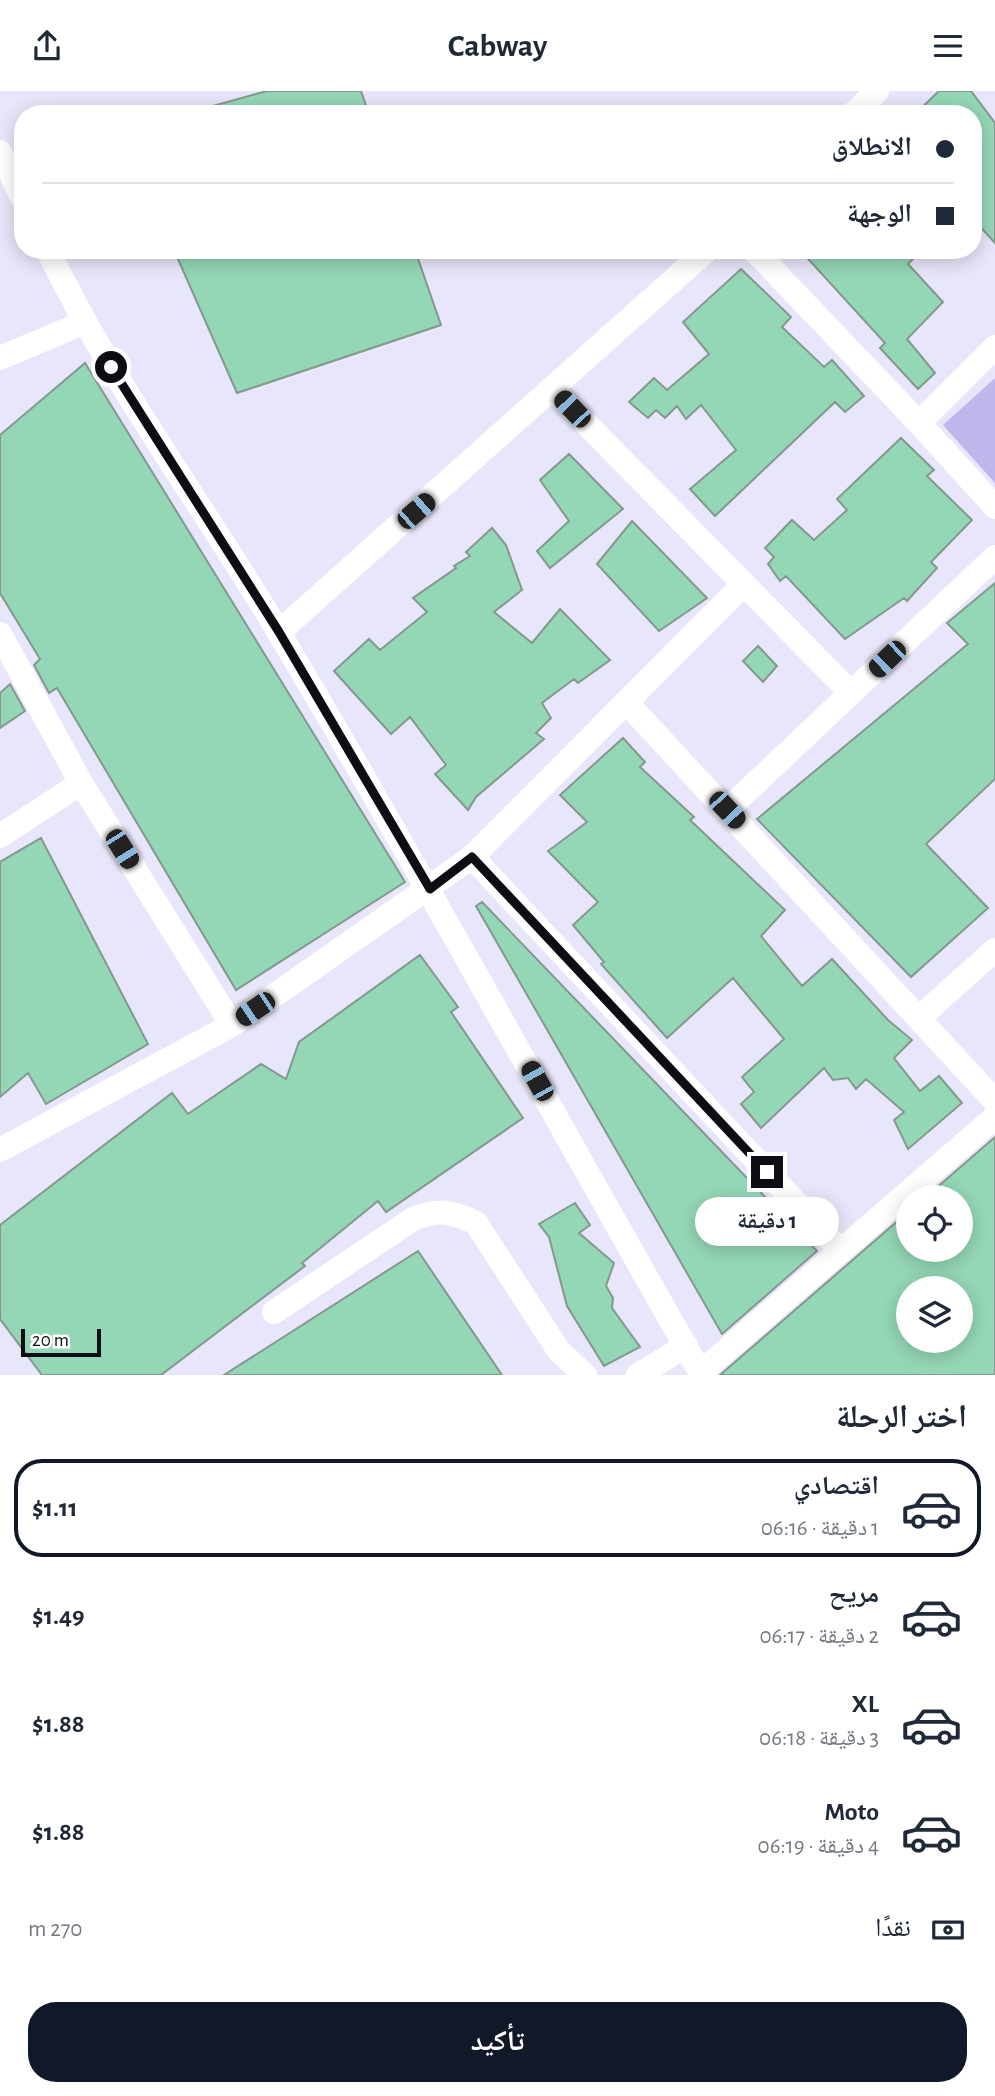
<!DOCTYPE html>
<html lang="ar">
<head>
<meta charset="utf-8">
<style>
	body { margin:0; font-family:"Alegreya Sans","Noto Naskh Arabic",sans-serif; background:#f6f6f7; color:#1f2937; direction:rtl; height:100vh; display:flex; flex-direction:column; font-size:26px; white-space:nowrap }
	* { box-sizing:border-box; margin:0 }
	p { font-size:23px; color:#747a83 }
	.icon { flex:none; width:38px; height:38px; fill:none; stroke:currentColor; stroke-width:2; stroke-linecap:round; stroke-linejoin:round }
	.map { position:relative; height:1284px; overflow:hidden; direction:ltr }
	.sheet { display:flex; flex-direction:column; background:#fff; flex:1 }
	.sheet>* { flex:none }
	.guide { position:absolute; left:14px; top:14px; width:968px; height:154px; border-radius:28px; box-shadow:0 4px 18px #0003; direction:rtl; display:grid; align-content:center; height:154px; padding:0 28px; background:#fff }
	.fabs { position:absolute; left:896px; top:1094px; display:grid; gap:14px }
	.fabs a { display:grid; place-items:center; width:77px; height:77px; border-radius:50%; background:#fff; box-shadow:0 4px 18px #0003; font-size:35px }
	.scale { position:absolute; left:21px; bottom:18px; width:80px; box-sizing:border-box; padding-left:7px; border:4px solid #0e0d13; border-top:0; font-size:19px; line-height:24px; white-space:nowrap; color:#0e0d13; -webkit-text-stroke:5px #fff; paint-order:stroke }
	.end { position:absolute; width:32px; height:32px; margin:-16px; border:9px solid #0e0d13; background:#fff; box-shadow:0 0 0 4px #fff }
	.from { border-radius:50% }
	.bubble { position:absolute; height:49px; border-radius:24px; background:#fff; box-shadow:0 4px 18px #0003; font-size:23px; font-weight:700; line-height:49px; text-align:center; direction:rtl }
	.car { position:absolute; width:21px; height:42px; margin:-21px -10px; border-radius:9px; box-shadow:0 0 5px 2px #0007; background:linear-gradient(#222 24%,#8ab4d8 0 40%,#222 0 76%,#8ab4d8 0 86%,#222 0) }
	.guide b { display:flex; align-items:center; gap:24px; height:66px; font-size:26px }
	.guide b+b { border-top:2px solid #e0e1e3 }
	.guide i { width:18px; height:18px; background:#1f2937 }
	ul { padding:0; list-style:none }
	li { display:flex; align-items:center; gap:21px; height:98px; margin:0 14px 10px; padding:0 14px; border:4px solid transparent; border-radius:28px }
	li div { flex:1 }
	li b { display:block; font-size:26px }
	li em { font-style:normal; font-weight:700 }
	li.on { border-color:#111827 }
	li>.icon { width:63px; height:63px; stroke-width:1.5 }
	h2 { padding:0 28px; font-size:32px; line-height:84px }
	.pay { display:flex; align-items:center; gap:18px; height:77px; padding:0 28px; font-size:26px }
	.pay p { margin-inline-start:auto }
	.cta { display:flex; gap:14px; margin-top:auto; padding:14px 28px }
	.cta a { flex:1; height:80px; border-radius:28px; background:#111827; color:#fff; font-size:28px; font-weight:700; line-height:80px; text-align:center }
	header { display:flex; justify-content:space-between; align-items:center; height:91px; padding:0 28px; background:#fff; font-size:32px; font-weight:700 }
	.map>svg:first-child { display:block }
	.green { fill:#beb7ec }
	.building { fill:#94d7b6; stroke:#84988e; stroke-width:2; fill-rule:evenodd }
	.lines { fill:none; stroke-linecap:round; stroke-linejoin:round }
	.street { stroke:#fff; stroke-width:24 }
	.route { stroke:#0e0d13; stroke-width:9 }
</style>
</head>
<body>
<header><svg class="icon" aria-label="menu" viewBox="0 0 24 24"><path d="M4 6h16M4 12h16M4 18h16"/></svg>Cabway<svg class="icon" aria-label="share" viewBox="0 0 24 24"><path d="M12 15V3M7 8l5-5 5 5M5 13v7h14v-7"/></svg></header>
<div class="map">
<svg width="995" height="1284" viewBox="0 0 995 1284">
	<rect width="100%" height="100%" fill="#e8e6fa"/>
	<path class="green" d="M995 287V392L943 334Z"/>
	<path class="building" d="M267 0H361L369 23H209V16Z
		M939 0H971L995 32V152L973 128V23H915Z
		M174 159H415L441 234 237 302Z
		M800 159H922L908 173 943 211 907 248 935 282 918 298 880 257 885 252Z
		M741 178 791 226 782 236 824 276 832 269 864 305 845 321 835 311 715 425 690 398 736 359 701 314 686 328 677 315 665 327 656 319 648 327 629 311 654 287 667 299 709 263 683 231Z
		M85 272 405 791 236 899 57 597 49 602 34 574 40 568 0 502V344Z
		M901 347 934 379 927 385 972 429 931 471 937 477 907 510 904 507 845 548 786 485 780 490 768 473 774 466 765 457 792 429 814 449 847 419 837 408Z
		M569 363 623 418 550 477 537 460 569 430 540 389Z
		M632 430 707 507 659 540 597 473Z
		M492 437 506 454 522 499 494 521 532 552 560 518 610 569 578 592 574 588 542 612 551 627 536 642 544 648 476 706 468 719 435 683 446 674 410 626 391 643 334 580 369 548 380 559 427 521 413 507 456 477 454 475 470 465 466 461Z
		M995 492V688L926 753 988 817 911 886 757 728 968 553 947 532Z
		M758 555 777 575 763 591 743 570Z
		M10 593 25 620 0 637V602Z
		M623 647 645 671 640 676 694 726 690 729 785 819 761 845 802 895 832 868 888 929 912 949 894 967 920 1000 939 985 962 1012 908 1058 894 1029 904 1021 866 988 856 998 848 987 833 989 824 977 761 1037 741 1013 754 1001 742 986 784 948 733 887 667 947 601 873 604 871 573 834 598 811 548 760 587 731 560 704Z
		M41 747 148 953 46 1013 28 982 0 1006V771Z
		M482 811 817 1160 722 1243 476 815Z
		M420 864 458 916 451 921 523 1027 386 1121 378 1110 302 1172 305 1175 161 1284H42L0 1228V1134L172 1002 188 1023 261 973 286 988 299 951Z
		M995 1046V1284H720L908 1121V1158H961V1106H926ZM908 1197H961V1250H908Z
		M575 1112 590 1134 579 1142 614 1172 606 1195 613 1207 612 1217 640 1256 604 1275 567 1215 549 1146 539 1133Z
		M418 1160 502 1284H224Z"/>
	<g class="lines">
		<path class="street" d="M853 23 877 0
			M0 61 23 108
			M48 159C113 295 204 415 281 545 426 789 561 1038 702 1284
			M754 159 919 332 995 416
			M0 267 83 232
			M553 299 851 602
			M919 332 995 256
			M279 541 707 159
			M0 543 81 692 232 934
			M626 611 995 1010
			M727 719 995 466
			M0 745 81 692
			M472 766 841 1160
			M920 926 995 859
			M0 1059 232 934 472 766 744 493
			M274 1221 413 1128C438 1118 452 1120 476 1132L559 1260 585 1284
			M700 1282 995 1026
			M638 1284 686 1255"/>
	</g>
	<g class="lines">
		<path class="route" d="M111 276 279 541 430 798 472 766 767 1081"/>
	</g>
</svg>
<div class="fabs">
<a><svg class="icon" aria-label="locate" viewBox="0 0 24 24"><circle cx="12" cy="12" r="6"/><path d="M12 2v4M12 18v4M2 12h4M18 12h4"/></svg></a>
<a><svg class="icon" aria-label="layers" viewBox="0 0 24 24"><path d="M12 4l9 5-9 5-9-5zM3 14l9 5 9-5"/></svg></a>
</div>
<div class="scale">20 m</div>
<i class="end from" style="left:111px;top:276px"></i>
<i class="end" style="left:767px;top:1081px"></i>
<div class="bubble" style="left:695px;top:1106px;width:144px">1 دقيقة</div>
<i class="car" style="left:572px;top:318px;rotate:316deg"></i>
<i class="car" style="left:416px;top:420px;rotate:49deg"></i>
<i class="car" style="left:887px;top:568px;rotate:226deg"></i>
<i class="car" style="left:727px;top:719px;rotate:137deg"></i>
<i class="car" style="left:122px;top:758px;rotate:148deg"></i>
<i class="car" style="left:255px;top:918px;rotate:236deg"></i>
<i class="car" style="left:537px;top:990px;rotate:331deg"></i>
<div class="guide">
<b><i class="from"></i>الانطلاق</b>
<b><i></i>الوجهة</b>
</div>
</div>
<section class="sheet">
<h2>اختر الرحلة</h2>
<ul>
<li class="on"><svg class="icon" aria-label="car" viewBox="0 0 24 24"><path d="M5 17H2v-5l4-1 3-4h7l3 4 3 1v5h-3M9 17h6M6 11h13"/><circle cx="7" cy="17" r="2"/><circle cx="17" cy="17" r="2"/></svg><div><b>اقتصادي</b><p>1 دقيقة · 06:16</p></div><em>$1.11</em></li>
<li><svg class="icon" aria-label="car" viewBox="0 0 24 24"><path d="M5 17H2v-5l4-1 3-4h7l3 4 3 1v5h-3M9 17h6M6 11h13"/><circle cx="7" cy="17" r="2"/><circle cx="17" cy="17" r="2"/></svg><div><b>مريح</b><p>2 دقيقة · 06:17</p></div><em>$1.49</em></li>
<li><svg class="icon" aria-label="car" viewBox="0 0 24 24"><path d="M5 17H2v-5l4-1 3-4h7l3 4 3 1v5h-3M9 17h6M6 11h13"/><circle cx="7" cy="17" r="2"/><circle cx="17" cy="17" r="2"/></svg><div><b>XL</b><p>3 دقيقة · 06:18</p></div><em>$1.88</em></li>
<li><svg class="icon" aria-label="car" viewBox="0 0 24 24"><path d="M5 17H2v-5l4-1 3-4h7l3 4 3 1v5h-3M9 17h6M6 11h13"/><circle cx="7" cy="17" r="2"/><circle cx="17" cy="17" r="2"/></svg><div><b>Moto</b><p>4 دقيقة · 06:19</p></div><em>$1.88</em></li>
</ul>
<div class="pay"><svg class="icon" aria-label="cash" viewBox="0 0 24 24"><path d="M3 7h18v10H3z"/><circle cx="12" cy="12" r="2"/></svg>نقدًا<p>270 m</p></div>
<div class="cta"><a>تأكيد</a></div>
</section>
</body>
</html>
